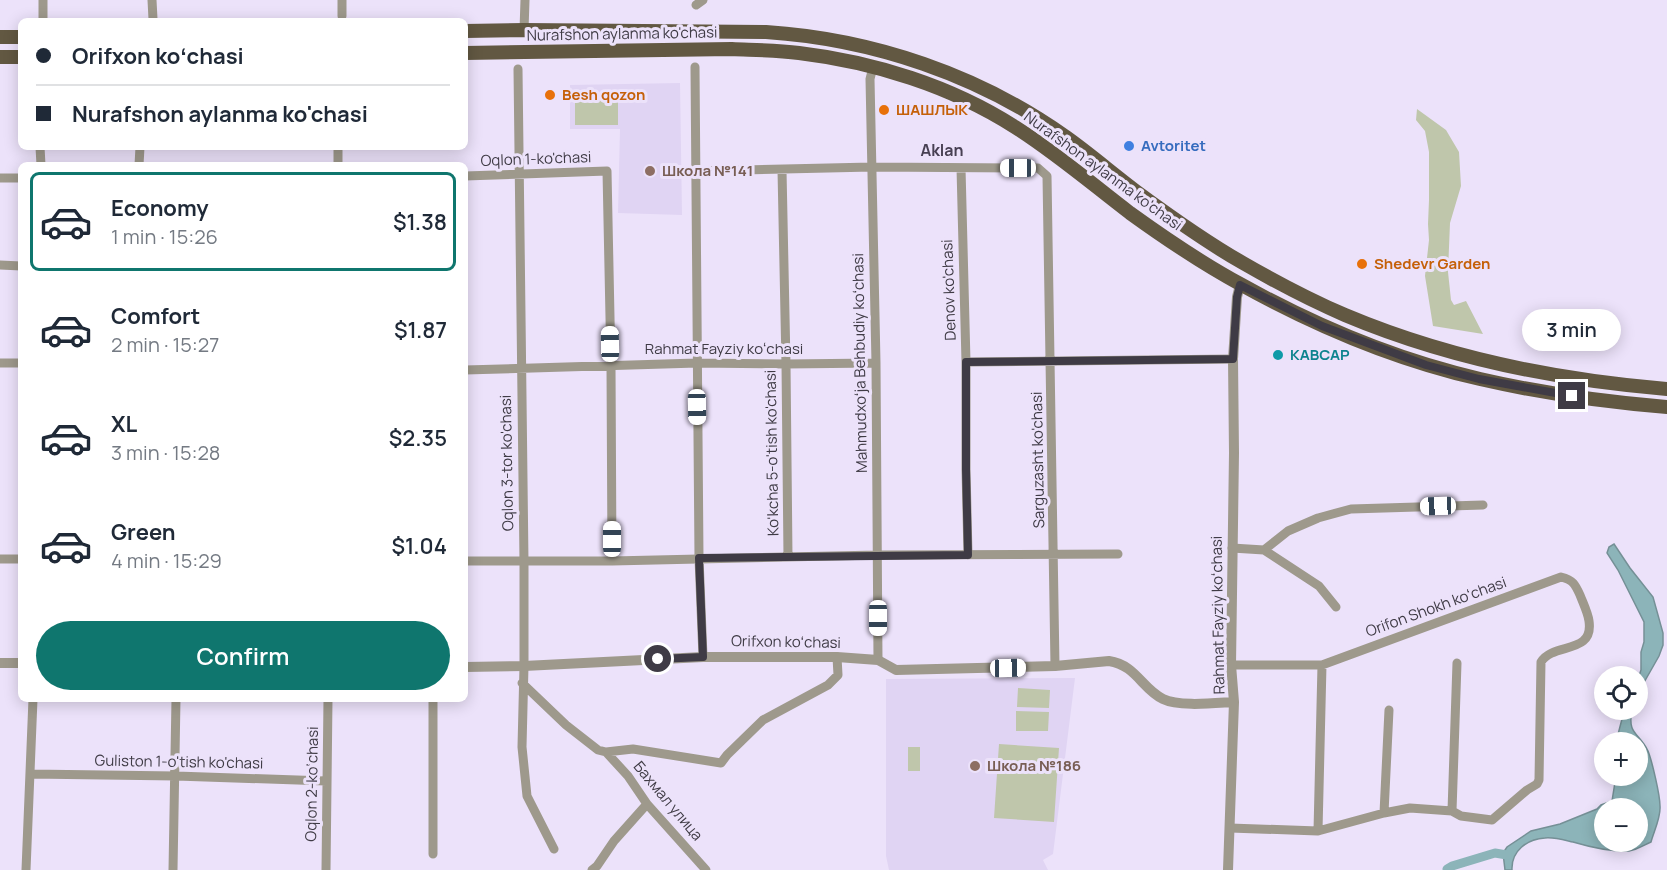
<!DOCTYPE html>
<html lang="en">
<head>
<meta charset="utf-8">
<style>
	body { margin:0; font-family:Manrope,sans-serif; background:#f2f2f3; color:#1f2937; height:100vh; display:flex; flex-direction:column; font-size:22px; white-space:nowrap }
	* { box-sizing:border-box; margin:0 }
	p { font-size:20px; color:#747a83 }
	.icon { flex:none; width:33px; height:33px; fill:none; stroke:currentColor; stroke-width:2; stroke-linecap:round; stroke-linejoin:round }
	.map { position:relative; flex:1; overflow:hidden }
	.side { position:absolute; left:18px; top:162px; width:450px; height:540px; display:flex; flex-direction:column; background:#fff; border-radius:9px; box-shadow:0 3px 15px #0003 }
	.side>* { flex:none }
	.top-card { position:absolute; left:18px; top:18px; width:450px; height:132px; border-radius:9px; box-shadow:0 3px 15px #0003; display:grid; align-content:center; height:132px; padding:0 18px; background:#fff }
	.fabs { position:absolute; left:1594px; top:666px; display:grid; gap:12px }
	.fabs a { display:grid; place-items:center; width:54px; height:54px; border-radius:50%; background:#fff; box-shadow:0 3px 15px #0003; font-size:30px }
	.end { position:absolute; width:27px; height:27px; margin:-14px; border:8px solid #3f3b45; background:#fff; box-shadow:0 0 0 3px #fff }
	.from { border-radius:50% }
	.bubble { position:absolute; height:42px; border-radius:21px; background:#fff; box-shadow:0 3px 15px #0003; font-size:20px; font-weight:600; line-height:42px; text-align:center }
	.car { position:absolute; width:18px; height:36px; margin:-18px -9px; border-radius:8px; box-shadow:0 0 4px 2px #0007; background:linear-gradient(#fff 24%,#345 0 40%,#fff 0 76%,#345 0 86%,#fff 0) }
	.top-card b { display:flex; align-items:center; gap:21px; height:57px; font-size:22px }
	.top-card b+b { border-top:2px solid #e0e1e3 }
	.top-card i { width:15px; height:15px; background:#1f2937 }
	ul { padding:10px 0 0; list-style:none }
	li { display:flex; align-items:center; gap:18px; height:99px; margin:0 12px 9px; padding:0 6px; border:3px solid transparent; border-radius:9px }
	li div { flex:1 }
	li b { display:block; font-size:22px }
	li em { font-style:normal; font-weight:600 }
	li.current { border-color:#0f766e }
	li>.icon { width:54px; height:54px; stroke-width:1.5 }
	.action { display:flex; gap:12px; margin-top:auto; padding:12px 18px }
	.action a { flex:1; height:69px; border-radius:36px; background:#0f766e; color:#fff; font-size:24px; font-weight:600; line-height:69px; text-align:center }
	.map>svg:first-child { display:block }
	.built { fill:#e0d4f3 }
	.green { fill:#bfc6ab }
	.water { fill:#8cb4b9; stroke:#759096; stroke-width:1.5; fill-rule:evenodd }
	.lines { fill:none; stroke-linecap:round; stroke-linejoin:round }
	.canal { stroke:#8cb4b9; stroke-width:9 }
	.minor { stroke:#9e998c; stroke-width:9 }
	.tertiary { stroke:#9e998c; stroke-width:10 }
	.primary { stroke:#625842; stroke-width:14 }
	.route { stroke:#3f3b45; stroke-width:8 }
	.food-dot { fill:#e8710a; stroke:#ece2fa; stroke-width:2 }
	.shop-dot { fill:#3f7fe0; stroke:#ece2fa; stroke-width:2 }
	.education-dot { fill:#8d6e63; stroke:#ece2fa; stroke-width:2 }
	.culture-dot { fill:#0f9aa8; stroke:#ece2fa; stroke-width:2 }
	.labels { text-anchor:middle; stroke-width:6; stroke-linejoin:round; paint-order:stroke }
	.street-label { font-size:15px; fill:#3f3b45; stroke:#ece2fa }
	.food-label { font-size:15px; font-weight:bold; fill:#c56008; stroke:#ece2fa; text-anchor:start }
	.shop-label { font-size:15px; font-weight:bold; fill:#366cbe; stroke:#ece2fa; text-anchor:start }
	.education-label { font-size:15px; font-weight:bold; fill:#785e54; stroke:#ece2fa; text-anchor:start }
	.culture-label { font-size:15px; font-weight:bold; fill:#0d838f; stroke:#ece2fa; text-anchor:start }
	.neighbourhood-label { font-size:16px; font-weight:bold; fill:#484053; stroke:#ece2fa }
</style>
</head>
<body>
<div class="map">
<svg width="1667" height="870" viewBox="0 0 1667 870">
	<rect width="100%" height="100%" fill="#ece2fa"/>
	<path class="built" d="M680 83 682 215 618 213 620 129H570V85Z
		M1075 678 1053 854 1043 860 1048 870H889L886 856V679Z"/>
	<path class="green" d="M575 98H618V125H575Z
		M1417 109 1446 130 1459 152 1461 186 1450 223 1448 272 1451 300 1454 305 1466 301 1483 334 1433 326 1425 276 1429 240 1428 224 1429 200V152L1425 131 1416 120Z
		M1018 688 1050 690 1049 708 1017 707Z
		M1016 711 1049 712 1048 731H1016Z
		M999 744 1059 748 1054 822 994 818Z
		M908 747H920V771H908Z"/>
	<path class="water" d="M1614 544 1630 568 1653 597 1663 633V645L1659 656 1638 693V679L1641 670V652L1644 642V622L1618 570 1607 553 1609 547Z
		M1621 710H1632C1627 735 1639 732 1648 751 1652 761 1660 795 1660 806 1661 817 1654 831 1651 842 1644 845 1636 850 1629 851 1611 852 1590 847 1573 842 1564 840 1554 837 1545 838 1527 839 1511 851 1512 870H1505L1503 853 1507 847 1531 831 1560 824 1597 809 1601 805 1612 801 1616 776H1638V742H1616L1622 719 1619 712ZM1605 808H1638V842H1605Z"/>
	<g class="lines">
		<path class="canal" d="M1447 869 1452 866 1495 853 1507 855"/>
		<path class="minor" d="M43 0V21
			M152 0 153 19
			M342 0V16
			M696 5 703 0
			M524 30 525 0
			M695 67 699 558 703 657
			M873 67 870 79 876 363 878 660
			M518 69 524 562V666L522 747 527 796 554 849
			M40 147 41 165
			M139 165 140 147
			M338 165V147
			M961 168 966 362V469L968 555
			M782 170 786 364 788 557
			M695 171 872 167 1038 168 1047 176 1055 666
			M465 176 607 171 611 366 612 561
			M0 178H21
			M0 265 21 266
			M966 362 1233 359
			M0 363H21
			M465 370 697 363 786 364 876 363
			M1232 548 1264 550 1288 531 1318 518 1351 509 1483 505
			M1264 550 1319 586 1336 607
			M0 559H21
			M465 561H612L878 555 1118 554
			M522 683 566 725 598 750 606 752 633 749 721 763 727 755 763 720 828 685 838 675 837 657
			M433 699V854
			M606 752 628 776 647 804 706 870
			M31 774 176 776 326 781
			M1452 811 1457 663
			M1384 813 1389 710
			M1230 828 1318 831 1384 813 1410 808 1452 811 1461 816 1492 820 1527 790 1537 784 1539 780 1541 662C1553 642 1594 655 1589 621 1588 613 1583 603 1580 595 1575 584 1573 580 1561 577L1322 665H1231
			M1318 831 1322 665
			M26 870 33 699
			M173 870 176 699
			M326 870 328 699
			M592 870 597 866 614 841 647 804"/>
		<path class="tertiary" d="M0 663H21
			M465 667 524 666 703 657H837L878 660 896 670 1055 666 1109 661C1136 665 1142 689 1163 699 1179 707 1215 703 1234 702
			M1228 870 1234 702 1231 665 1234 453 1233 359 1237 297 1240 285"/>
		<path class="primary" d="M465 31 524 30 766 32C873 39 979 75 1066 137 1090 154 1113 174 1137 192 1171 217 1206 242 1243 263 1276 282 1310 300 1345 315 1447 358 1557 380 1667 389
			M0 37H21
			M465 53 732 49C754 50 776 50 799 53 874 62 951 86 1015 127 1056 153 1092 184 1130 213 1166 239 1203 264 1242 285 1316 326 1397 360 1480 379 1541 393 1604 402 1667 407
			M0 57H21"/>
	</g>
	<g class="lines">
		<path class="route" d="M658 659 703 657 699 558 968 555 966 469V362L1233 359 1237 297 1240 285 1322 326 1426 365 1479 379 1572 396"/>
	</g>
	<g class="food-dot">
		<circle cx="550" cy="95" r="6"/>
		<circle cx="884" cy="110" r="6"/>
		<circle cx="1362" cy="264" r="6"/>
	</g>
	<circle class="shop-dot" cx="1129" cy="146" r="6"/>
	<g class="education-dot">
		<circle cx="650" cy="171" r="6"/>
		<circle cx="975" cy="766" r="6"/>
	</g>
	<circle class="culture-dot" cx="1278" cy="355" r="6"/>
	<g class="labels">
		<g class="street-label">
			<text transform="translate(622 34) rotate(-1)" y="5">Nurafshon aylanma ko'chasi</text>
			<text transform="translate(536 159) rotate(-2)" y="5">Oqlon 1-ko'chasi</text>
			<text transform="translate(1103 171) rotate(36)" y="5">Nurafshon aylanma ko'chasi</text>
			<text transform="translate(949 290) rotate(-92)" y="5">Denov ko'chasi</text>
			<text x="724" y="354">Rahmat Fayziy koʻchasi</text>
			<text transform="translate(860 363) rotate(-91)" y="5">Mahmudxoʻja Behbudiy koʻchasi</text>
			<text transform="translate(772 453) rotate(-91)" y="5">Ko'kcha 5-o'tish ko'chasi</text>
			<text transform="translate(1038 460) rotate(-91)" y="5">Sarguzasht ko'chasi</text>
			<text transform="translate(507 463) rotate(-91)" y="5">Oqlon 3-tor ko'chasi</text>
			<text transform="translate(1436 607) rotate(-20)" y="5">Orifon Shokh koʻchasi</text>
			<text transform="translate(1218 615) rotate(-91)" y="5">Rahmat Fayziy koʻchasi</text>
			<text transform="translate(786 642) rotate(1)" y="5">Orifxon koʻchasi</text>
			<text transform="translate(179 762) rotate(1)" y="5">Guliston 1-o'tish ko'chasi</text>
			<text transform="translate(312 784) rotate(-89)" y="5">Oqlon 2-ko‘chasi</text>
			<text transform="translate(668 801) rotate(50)" y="5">Бахмал улица</text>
		</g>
		<g class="food-label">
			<text x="562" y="100">Besh qozon</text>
			<text x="896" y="115">ШАШЛЫК</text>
			<text x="1374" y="269">Shedevr Garden</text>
		</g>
		<g class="shop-label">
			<text x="1141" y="151">Avtoritet</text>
		</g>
		<g class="education-label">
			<text x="662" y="176">Школа №141</text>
			<text x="987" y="771">Школа №186</text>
		</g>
		<g class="culture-label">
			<text x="1290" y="360">КАВСАР</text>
		</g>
		<g class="neighbourhood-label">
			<text x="942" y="156">Aklan</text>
		</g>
	</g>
</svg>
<div class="fabs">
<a><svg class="icon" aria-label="locate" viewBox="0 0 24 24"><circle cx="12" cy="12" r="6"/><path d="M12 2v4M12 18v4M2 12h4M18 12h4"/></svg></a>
<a>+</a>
<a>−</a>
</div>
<i class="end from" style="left:658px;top:659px"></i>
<i class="end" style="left:1572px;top:396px"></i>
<div class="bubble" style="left:1522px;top:309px;width:99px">3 min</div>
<i class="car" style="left:1018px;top:168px;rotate:270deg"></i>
<i class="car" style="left:610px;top:344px;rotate:359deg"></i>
<i class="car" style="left:697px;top:407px;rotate:179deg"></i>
<i class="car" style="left:1438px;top:506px;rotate:268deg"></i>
<i class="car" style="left:612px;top:539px;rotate:0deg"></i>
<i class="car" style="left:878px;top:618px;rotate:180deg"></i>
<i class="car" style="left:1008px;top:668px;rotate:89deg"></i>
<div class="top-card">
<b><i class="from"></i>Orifxon koʻchasi</b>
<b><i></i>Nurafshon aylanma ko'chasi</b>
</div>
<section class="side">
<ul>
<li class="current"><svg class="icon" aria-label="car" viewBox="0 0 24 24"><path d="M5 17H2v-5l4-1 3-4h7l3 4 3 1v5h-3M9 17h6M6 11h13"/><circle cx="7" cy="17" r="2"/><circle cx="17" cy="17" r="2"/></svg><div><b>Economy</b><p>1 min · 15:26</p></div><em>$1.38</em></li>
<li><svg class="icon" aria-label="car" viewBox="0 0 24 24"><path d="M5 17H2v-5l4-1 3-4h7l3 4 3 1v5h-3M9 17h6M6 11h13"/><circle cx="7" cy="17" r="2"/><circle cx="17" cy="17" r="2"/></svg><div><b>Comfort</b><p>2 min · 15:27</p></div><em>$1.87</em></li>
<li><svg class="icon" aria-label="car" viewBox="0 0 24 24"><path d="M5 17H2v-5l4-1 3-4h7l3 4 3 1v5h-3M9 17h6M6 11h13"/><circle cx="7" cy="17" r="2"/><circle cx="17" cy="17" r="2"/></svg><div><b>XL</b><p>3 min · 15:28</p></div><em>$2.35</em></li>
<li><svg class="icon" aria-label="car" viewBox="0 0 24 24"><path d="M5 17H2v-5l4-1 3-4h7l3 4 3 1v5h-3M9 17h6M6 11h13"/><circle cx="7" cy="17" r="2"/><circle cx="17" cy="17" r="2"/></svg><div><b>Green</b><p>4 min · 15:29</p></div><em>$1.04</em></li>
</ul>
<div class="action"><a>Confirm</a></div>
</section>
</div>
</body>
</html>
